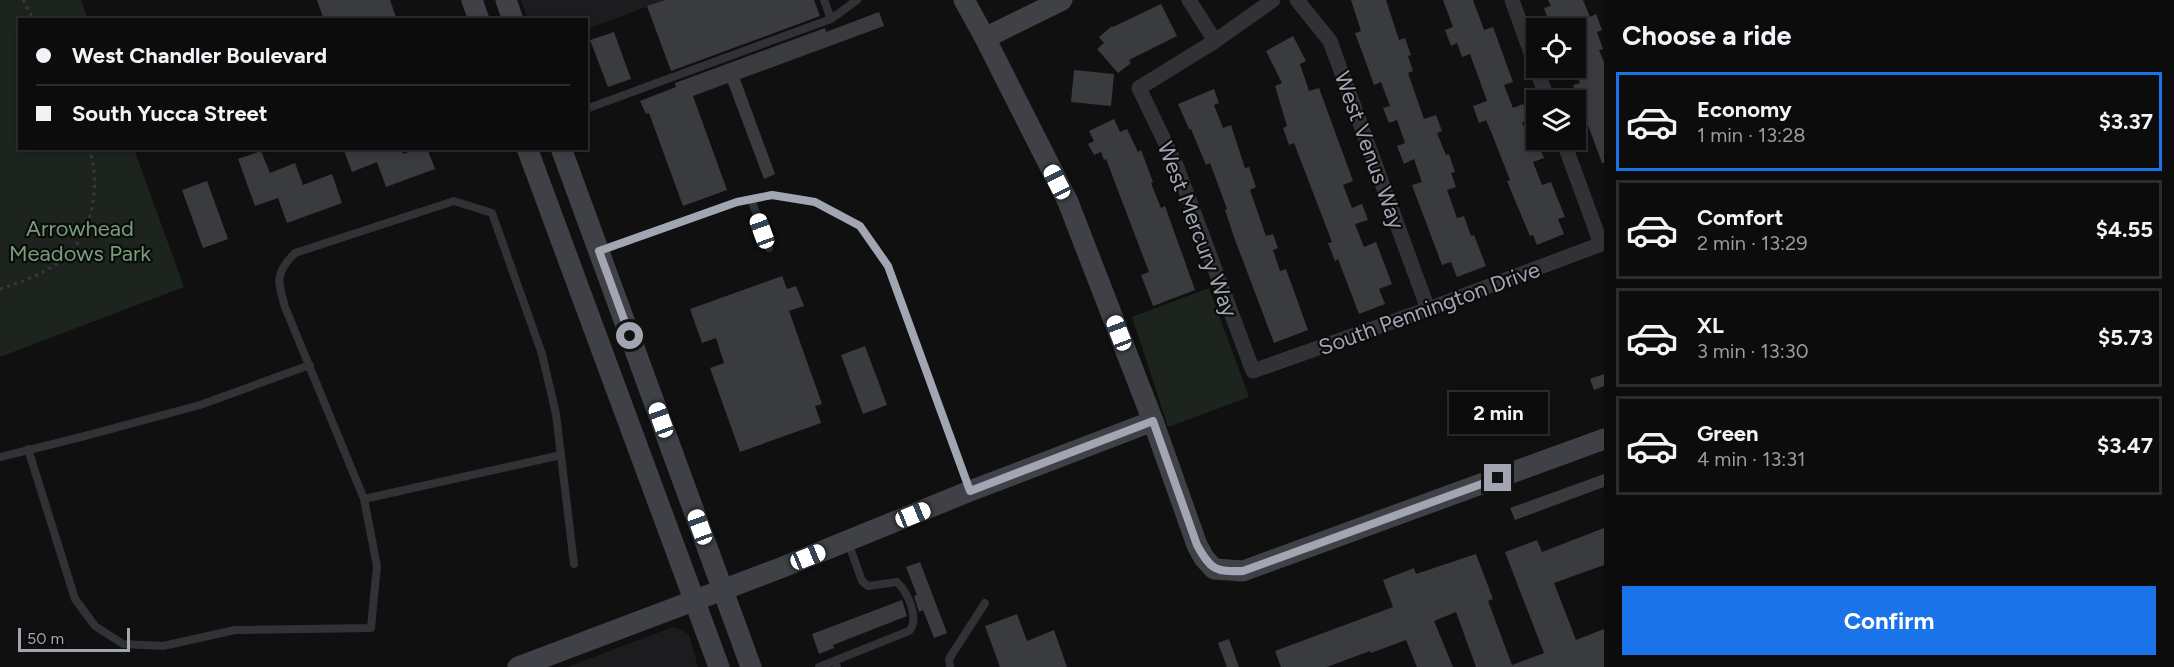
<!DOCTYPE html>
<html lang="en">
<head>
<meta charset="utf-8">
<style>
	body { margin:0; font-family:Figtree,sans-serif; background:#151516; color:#f1f3f6; height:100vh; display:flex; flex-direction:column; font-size:22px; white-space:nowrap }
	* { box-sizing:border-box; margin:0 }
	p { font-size:20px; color:#9a9b9d }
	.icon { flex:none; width:33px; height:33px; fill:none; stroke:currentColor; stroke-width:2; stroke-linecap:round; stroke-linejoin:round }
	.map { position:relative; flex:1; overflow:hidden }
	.sheet { display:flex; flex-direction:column; background:#0c0c0d; width:570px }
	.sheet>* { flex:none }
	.top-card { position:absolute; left:18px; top:18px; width:570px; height:132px; border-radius:0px; box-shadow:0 3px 9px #0003,0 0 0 2px #2c2c2e; display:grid; align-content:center; height:132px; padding:0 18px; background:#0c0c0d }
	.tools { position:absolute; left:1526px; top:18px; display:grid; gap:12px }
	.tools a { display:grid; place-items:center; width:60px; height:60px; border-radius:0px; background:#0c0c0d; box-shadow:0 3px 9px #0003,0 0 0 2px #2c2c2e; font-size:30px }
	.scale { position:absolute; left:18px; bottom:15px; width:112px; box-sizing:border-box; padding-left:6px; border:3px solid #a1a6b2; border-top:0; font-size:16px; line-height:21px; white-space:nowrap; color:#a1a6b2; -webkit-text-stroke:4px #0b0b0c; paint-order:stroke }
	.end { position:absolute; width:27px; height:27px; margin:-14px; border:8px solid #a1a6b2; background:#111; box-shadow:0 0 0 3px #111 }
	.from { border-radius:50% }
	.bubble { position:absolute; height:42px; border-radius:0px; background:#0c0c0d; box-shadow:0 3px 9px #0003,0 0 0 2px #2c2c2e; font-size:20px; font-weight:700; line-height:42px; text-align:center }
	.car { position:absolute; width:18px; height:36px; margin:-18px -9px; border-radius:8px; box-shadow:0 0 4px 2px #0007; background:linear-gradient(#fff 24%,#345 0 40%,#fff 0 76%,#345 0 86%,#fff 0) }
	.top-card b { display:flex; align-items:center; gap:21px; height:57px; font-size:22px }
	.top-card b+b { border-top:2px solid #2c2c2e }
	.top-card i { width:15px; height:15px; background:#f1f3f6 }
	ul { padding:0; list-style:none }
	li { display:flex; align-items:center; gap:18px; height:99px; margin:0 12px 9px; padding:0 6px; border:3px solid #2c2c2e; border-radius:0px }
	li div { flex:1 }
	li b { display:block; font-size:22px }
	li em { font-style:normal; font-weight:700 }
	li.on { border-color:#1a73e8 }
	li>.icon { width:54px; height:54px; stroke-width:1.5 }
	h2 { padding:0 18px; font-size:27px; line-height:72px }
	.action { display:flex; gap:12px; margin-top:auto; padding:12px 18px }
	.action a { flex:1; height:69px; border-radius:0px; background:#1a73e8; color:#fff; font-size:24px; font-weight:700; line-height:69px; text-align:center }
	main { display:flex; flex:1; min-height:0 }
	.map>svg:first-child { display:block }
	.built { fill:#1c1c1e }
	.green { fill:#1c241d }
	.building { fill:#3a3b3e }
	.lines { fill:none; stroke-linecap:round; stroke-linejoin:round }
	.path { stroke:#37393d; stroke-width:3; stroke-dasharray:3 4.5; stroke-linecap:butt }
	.lane { stroke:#313236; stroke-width:8 }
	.street { stroke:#313236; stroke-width:15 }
	.secondary { stroke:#3f4146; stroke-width:21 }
	.route { stroke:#a1a6b2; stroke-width:8 }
	.labels { text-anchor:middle; stroke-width:4.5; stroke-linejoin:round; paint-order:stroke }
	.street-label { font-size:22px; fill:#a1a6b2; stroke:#0b0b0c }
	.park-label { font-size:22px; fill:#779e79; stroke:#0b0b0c }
</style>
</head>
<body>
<main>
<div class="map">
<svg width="1604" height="667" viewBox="0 0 1604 667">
	<rect width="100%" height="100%" fill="#101011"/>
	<path class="built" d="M521 0H665L587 29 586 20 528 19Z
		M673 627 683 630 689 635 698 667H567Z"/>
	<path class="green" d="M0 0H81L88 19 20 20V148L134 149 184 287 0 357Z
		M1209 288 1249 397 1168 427 1132 317Z"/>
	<path class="building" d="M317 0H390L397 20H324Z
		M665 0H814L820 16 671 71 647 6Z
		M1351 0H1386L1399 40 1405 38 1411 55 1408 56 1413 71 1408 73 1424 119 1436 115 1442 131 1437 133 1446 155 1449 154 1455 172 1451 173 1456 187 1447 190 1457 218 1464 216 1471 236 1474 235 1486 266 1457 277 1451 262 1442 265 1412 185 1422 182 1414 159 1404 164 1397 146 1405 143 1397 120 1389 123 1383 108 1390 106 1381 82 1374 85 1361 49 1355 33 1361 31Z
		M1443 0H1473L1484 30 1493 27 1513 82 1504 85 1513 108 1523 104 1529 120 1522 122 1531 145 1537 142 1544 158 1533 162 1542 185 1551 182 1565 217 1558 219 1564 234 1537 245 1533 235 1530 236 1514 198 1507 181 1510 180 1492 134 1486 120 1479 123 1473 106 1487 101 1470 54 1462 57 1457 43 1451 46 1445 30 1453 27Z
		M1548 0H1583L1590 17 1596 14 1602 30 1597 32 1603 49 1599 50 1604 62V163H1602L1573 85 1580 83 1575 71V28H1562L1559 21 1550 24 1544 8 1551 6Z
		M1161 4 1177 36 1129 60 1131 63 1118 73 1097 49 1104 43 1099 37 1112 26 1113 27Z
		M879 12 884 26 740 79 775 174 764 179 728 83 693 96 727 190 683 206 649 113 646 114 640 101 676 87 675 83 825 28 826 32Z
		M614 32 631 79 608 87 590 40Z
		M1293 36 1306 61 1300 64 1309 91 1319 88 1353 181 1343 185 1352 208 1362 204 1368 220 1355 224 1364 247 1376 242 1392 284 1379 289 1385 304 1359 314 1338 259 1335 261 1328 243 1332 242 1294 143 1289 145 1283 128 1287 126 1275 86 1282 83 1266 51Z
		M1074 70 1114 74 1111 106 1071 102Z
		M1214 89 1219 103 1214 105 1223 128 1231 125 1245 168 1249 167 1256 187 1250 190 1266 236 1273 234 1278 248 1273 250 1280 271 1286 269 1308 330 1274 343 1234 237 1225 210 1227 209 1210 163 1206 165 1191 129H1189L1178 104Z
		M1114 119 1120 132 1127 129 1138 152 1141 150 1153 182 1151 183 1161 208 1165 206 1195 290 1153 306 1141 275 1149 272 1106 159 1104 160 1101 152 1094 155 1088 144 1094 141 1089 131Z
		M343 148H401L403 154 418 148H427L435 169 386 187 377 162 352 172Z
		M261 151 270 173 295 163 303 185 332 174 342 203 287 223 278 198 255 206 238 159Z
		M207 181 228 239 203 248 182 190Z
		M782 276 787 289 796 286 804 306 789 311 822 404 815 406 821 423 740 452 710 368 724 363 716 338 702 343 690 309Z
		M865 346 887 405 863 414 841 355Z
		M1604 374V386L1594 390 1590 379Z
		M1604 474V487L1515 520 1510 508Z
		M1604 528V565L1554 583 1576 640 1604 629V667H1476L1456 612 1434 621 1453 667H1417L1406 640 1371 653 1370 651 1327 667H1281L1275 651 1393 607 1383 580 1414 568 1416 574 1476 554 1493 599 1488 601 1512 665 1544 653 1505 552 1537 540 1542 552Z
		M920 562 947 633 934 638 923 610 919 612 914 596 917 595 906 567Z
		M902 600 907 616 833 645 834 648 819 654 812 634Z
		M1017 614 1027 641 1054 630 1067 667H1000L985 626Z
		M1229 639 1239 667H1227L1218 643Z"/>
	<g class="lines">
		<path class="path" d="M23 0 34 20
			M0 289C24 281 51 272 69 253 95 227 100 181 89 148"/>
		<path class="lane" d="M824 0 831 19
			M586 109 831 19 857 0
			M751 199 769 248
			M599 251 737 202 772 195 815 202 860 226 888 266 970 490
			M28 449 75 599 95 626 123 644 163 646 235 630 371 628 377 566 364 499 285 307C278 282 274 274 295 253L454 201 492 213 542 354 556 414 574 564
			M0 457 81 437 200 405 310 365
			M364 499 561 455
			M834 661 909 631C920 619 908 593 897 582L868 586 862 581 848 542
			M819 667 834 661 837 667
			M950 667 949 659 985 603"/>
		<path class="street" d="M1189 0 1215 41
			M1273 0 1215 41 1139 88 1176 165 1253 371 1428 309 1604 243
			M1297 0 1330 41 1428 309
			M1512 0 1536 67
			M1536 68 1548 100
			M1563 140 1601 244"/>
		<path class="secondary" d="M472 0 479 20
			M506 0 513 20
			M964 0 985 38 1068 202 1153 421 1197 545 1204 558 1214 569 1243 571 1604 439
			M985 38 1062 0
			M527 148 719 667
			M561 148 751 667
			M518 667 783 567 970 491 1153 421"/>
	</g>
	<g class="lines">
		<path class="route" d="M630 336 599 251 737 202 772 195 815 202 860 226 888 266 970 491 1153 421 1197 545C1211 570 1215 572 1243 571L1498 478"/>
	</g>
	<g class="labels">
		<g class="street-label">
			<text transform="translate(1370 150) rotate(70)" y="8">West Venus Way</text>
			<text transform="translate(1198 229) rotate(69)" y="8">West Mercury Way</text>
			<text transform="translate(1429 308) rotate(-20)" y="8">South Pennington Drive</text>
		</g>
		<g class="park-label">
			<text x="80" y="236">Arrowhead<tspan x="80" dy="25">Meadows Park</tspan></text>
		</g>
	</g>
</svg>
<div class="tools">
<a><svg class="icon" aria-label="locate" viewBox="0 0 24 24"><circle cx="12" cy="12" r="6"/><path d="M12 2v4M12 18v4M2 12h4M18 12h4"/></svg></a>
<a><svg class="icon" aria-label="layers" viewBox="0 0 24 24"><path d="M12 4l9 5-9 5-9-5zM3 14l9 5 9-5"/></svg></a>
</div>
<div class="scale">50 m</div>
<i class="end from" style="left:630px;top:336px"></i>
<i class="end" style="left:1498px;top:478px"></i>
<div class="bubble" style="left:1449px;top:392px;width:99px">2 min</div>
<i class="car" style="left:1057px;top:182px;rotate:333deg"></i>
<i class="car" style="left:762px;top:231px;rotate:340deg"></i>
<i class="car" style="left:1119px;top:333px;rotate:339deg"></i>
<i class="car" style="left:661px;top:420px;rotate:340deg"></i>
<i class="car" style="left:913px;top:515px;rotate:68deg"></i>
<i class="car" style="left:700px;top:527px;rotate:340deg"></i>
<i class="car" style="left:808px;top:557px;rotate:68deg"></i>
<div class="top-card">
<b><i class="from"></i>West Chandler Boulevard</b>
<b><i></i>South Yucca Street</b>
</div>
</div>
<section class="sheet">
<h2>Choose a ride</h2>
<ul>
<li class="on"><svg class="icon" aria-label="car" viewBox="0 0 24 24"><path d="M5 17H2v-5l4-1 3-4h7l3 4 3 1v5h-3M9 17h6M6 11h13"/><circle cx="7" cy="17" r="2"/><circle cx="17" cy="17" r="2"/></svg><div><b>Economy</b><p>1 min · 13:28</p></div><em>$3.37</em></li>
<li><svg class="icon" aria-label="car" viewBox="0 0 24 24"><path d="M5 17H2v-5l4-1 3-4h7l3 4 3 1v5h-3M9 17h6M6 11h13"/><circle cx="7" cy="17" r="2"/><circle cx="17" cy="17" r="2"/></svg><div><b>Comfort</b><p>2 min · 13:29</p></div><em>$4.55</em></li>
<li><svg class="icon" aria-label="car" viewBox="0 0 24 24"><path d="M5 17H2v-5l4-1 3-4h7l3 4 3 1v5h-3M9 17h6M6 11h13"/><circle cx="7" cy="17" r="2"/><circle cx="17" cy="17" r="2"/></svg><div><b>XL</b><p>3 min · 13:30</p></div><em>$5.73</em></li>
<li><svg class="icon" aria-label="car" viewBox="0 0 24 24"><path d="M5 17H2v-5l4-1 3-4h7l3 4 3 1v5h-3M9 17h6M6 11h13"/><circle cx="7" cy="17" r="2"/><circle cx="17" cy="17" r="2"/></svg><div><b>Green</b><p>4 min · 13:31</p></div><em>$3.47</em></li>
</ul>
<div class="action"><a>Confirm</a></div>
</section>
</main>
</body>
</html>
